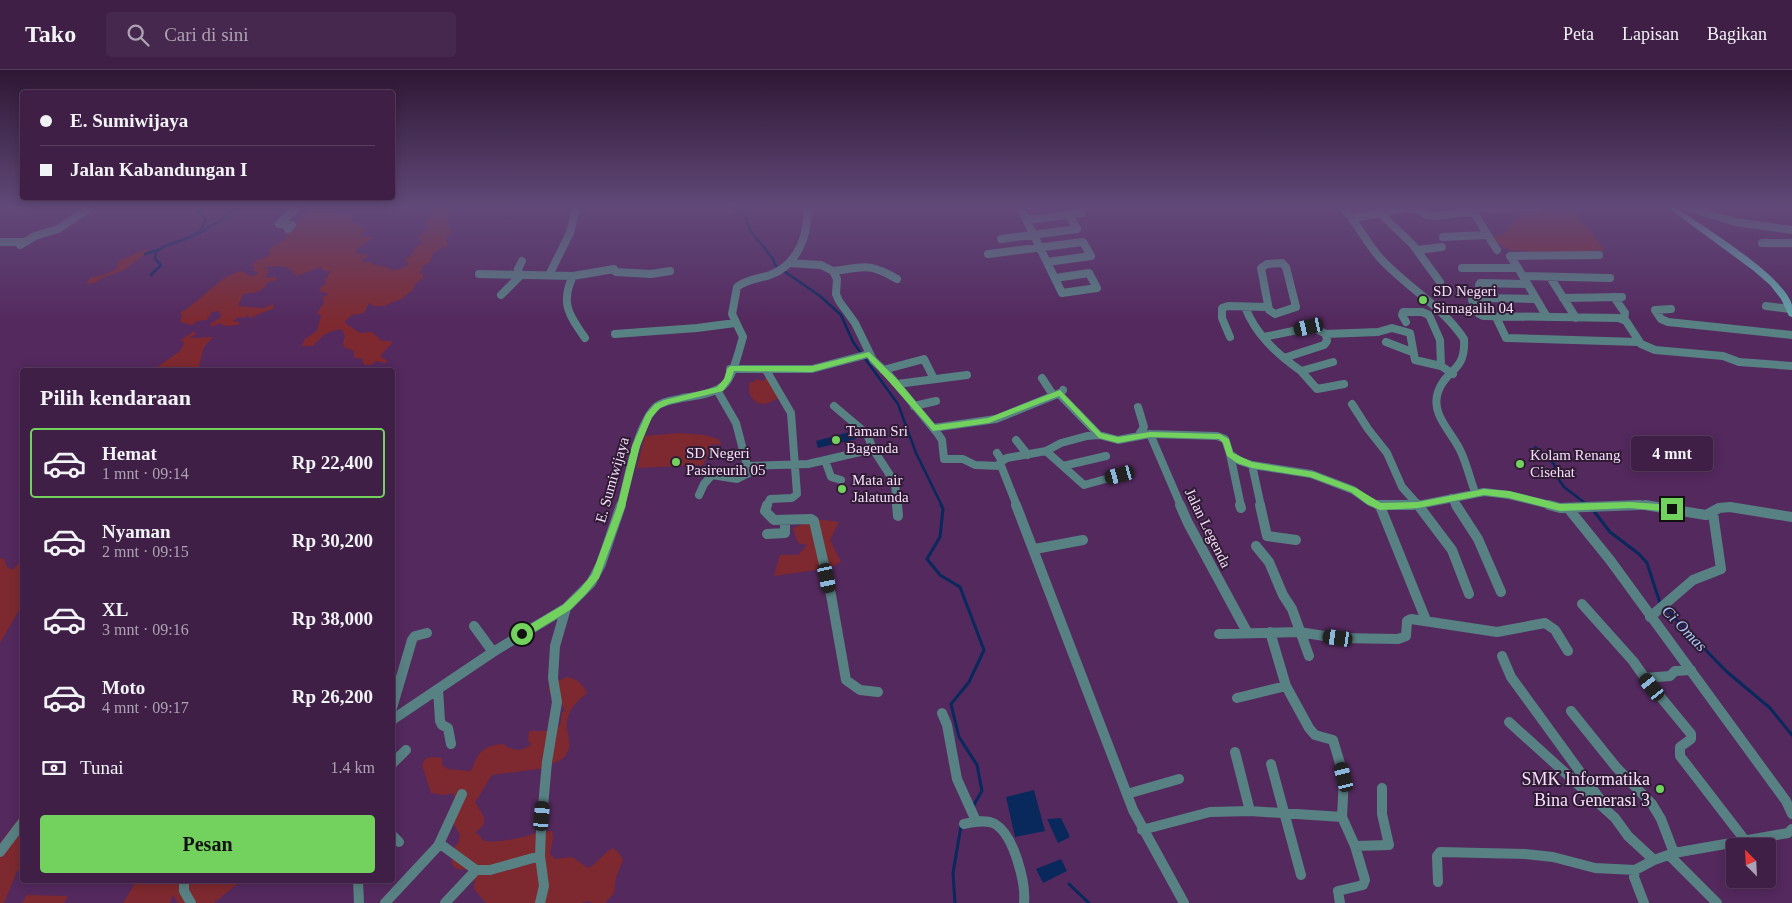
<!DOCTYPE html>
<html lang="id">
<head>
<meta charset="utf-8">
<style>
	body { margin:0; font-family:Georgia,serif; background:#46274d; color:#f1f3f6; height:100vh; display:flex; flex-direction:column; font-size:19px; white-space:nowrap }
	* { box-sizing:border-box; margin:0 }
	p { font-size:16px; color:#ada2b3 }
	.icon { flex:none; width:28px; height:28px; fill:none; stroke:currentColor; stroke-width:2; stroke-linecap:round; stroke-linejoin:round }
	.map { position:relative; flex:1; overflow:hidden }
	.sheet { position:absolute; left:20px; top:298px; width:375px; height:515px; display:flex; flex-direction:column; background:#3f1f46; border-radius:5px; box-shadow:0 2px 12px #0003,0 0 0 1px #583d5f }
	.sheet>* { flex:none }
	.guide { position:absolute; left:20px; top:20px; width:375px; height:110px; border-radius:5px; box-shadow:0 2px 12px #0003,0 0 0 1px #583d5f; display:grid; align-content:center; height:110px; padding:0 20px; background:#3f1f46 }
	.needle { width:32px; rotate:336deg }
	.fabs { position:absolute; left:1726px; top:768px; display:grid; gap:10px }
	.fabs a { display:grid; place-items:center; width:50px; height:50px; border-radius:5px; background:#3f1f46; box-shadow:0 2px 12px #0003,0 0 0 1px #583d5f; font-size:25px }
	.end { position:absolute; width:22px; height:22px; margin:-11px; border:6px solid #72d25d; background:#111; box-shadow:0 0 0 2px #111 }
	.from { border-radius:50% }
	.bubble { position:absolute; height:35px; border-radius:5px; background:#3f1f46; box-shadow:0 2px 12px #0003,0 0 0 1px #583d5f; font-size:16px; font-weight:800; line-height:35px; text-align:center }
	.car { position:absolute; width:15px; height:30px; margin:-15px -8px; border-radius:6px; box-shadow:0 0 4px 1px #0007; background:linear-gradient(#222 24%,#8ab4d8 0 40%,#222 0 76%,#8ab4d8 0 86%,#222 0) }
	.guide b { display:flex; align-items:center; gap:18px; height:48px; font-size:19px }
	.guide b+b { border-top:1px solid #583d5f }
	.guide i { width:12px; height:12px; background:#f1f3f6 }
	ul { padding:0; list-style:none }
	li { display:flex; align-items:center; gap:15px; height:70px; margin:0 10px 8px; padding:0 10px; border:2px solid transparent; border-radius:5px }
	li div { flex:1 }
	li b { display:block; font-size:19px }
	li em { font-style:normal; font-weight:800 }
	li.on { border-color:#72d25d }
	li>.icon { width:45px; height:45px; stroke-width:1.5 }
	h2 { padding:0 20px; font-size:22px; line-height:60px }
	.pay { display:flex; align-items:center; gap:12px; height:55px; padding:0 20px; font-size:19px }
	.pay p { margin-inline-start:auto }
	.primary-button { display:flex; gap:10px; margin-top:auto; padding:10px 20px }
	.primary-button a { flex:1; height:58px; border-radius:5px; background:#72d25d; color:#111; font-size:20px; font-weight:800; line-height:58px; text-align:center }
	header { display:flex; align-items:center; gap:30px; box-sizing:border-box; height:70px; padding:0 25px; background:#3f1f46; border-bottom:1px solid #583d5f }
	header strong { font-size:24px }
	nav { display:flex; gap:28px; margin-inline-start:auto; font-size:18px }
	.search { width:350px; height:45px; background:#46274d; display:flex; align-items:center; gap:12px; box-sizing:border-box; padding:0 18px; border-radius:5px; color:#ada2b3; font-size:19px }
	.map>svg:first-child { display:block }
	.green { fill:#7e292f }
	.water { fill:#09295d }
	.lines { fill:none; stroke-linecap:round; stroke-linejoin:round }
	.stream-far1 { stroke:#09295d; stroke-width:2.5 }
	.stream { stroke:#09295d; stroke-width:3 }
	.street-far1 { stroke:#588183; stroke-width:8 }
	.street { stroke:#588183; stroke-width:10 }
	.secondary { fill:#63a6aa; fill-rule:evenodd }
	.route { fill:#72d25d }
	.poi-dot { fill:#72d25d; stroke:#2f1c34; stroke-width:2 }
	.labels { text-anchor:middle; stroke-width:4; stroke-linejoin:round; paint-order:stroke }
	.poi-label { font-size:15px; fill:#f7ddfc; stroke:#2f1c34; text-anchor:start }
	.street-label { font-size:15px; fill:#f7ddfc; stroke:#2f1c34 }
	.water-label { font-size:16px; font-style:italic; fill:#aac9fc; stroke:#2f1c34 }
	.near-poi-label { font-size:18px; fill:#f7ddfc; stroke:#2f1c34; text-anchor:end }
</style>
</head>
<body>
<header>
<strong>Tako</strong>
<div class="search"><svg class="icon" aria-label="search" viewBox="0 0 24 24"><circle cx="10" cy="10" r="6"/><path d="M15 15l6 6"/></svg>Cari di sini</div>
<nav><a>Peta</a><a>Lapisan</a><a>Bagikan</a></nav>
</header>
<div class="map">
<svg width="1792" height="833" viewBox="0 0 1792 833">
	<rect width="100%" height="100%" fill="#54295e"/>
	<path class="green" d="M310 137H332L337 143 351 144 353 147 349 151 366 158 367 160 360 165 361 167 368 166 373 168 355 180 357 183 367 185 368 187 361 190 362 192H372L371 194 386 197 393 201 407 196 408 193 405 189 413 184 414 179 422 173 418 167 428 159 426 154 433 137H447L453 141 449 147 447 154 451 162 446 167 448 175 433 183 430 192 422 196 423 199 418 204 423 203V208L415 214 412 221C407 223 406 226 401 229 395 232 390 232 385 236H373L369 233 364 243 352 245 345 251V253L360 263 372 262 382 271H391L392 273 381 285V287L387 290 386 293H383L377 291 371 295H364L361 288H354V281L344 277 343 273 345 266 341 259C325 263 325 263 313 276H302L305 269 317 261 321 246 317 243 324 233 323 227 329 224 319 221 321 217 326 214 325 210 331 201H325L320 197 296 206 289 198 278 196 264 197 263 198 269 199 265 208 275 207 277 210 266 213 265 217 257 222 243 224 238 236 263 238 273 234 274 238 250 248 248 245 244 248 238 247 233 251 240 252 238 255 224 256 220 253 211 257 210 254 221 247 219 241 212 242 207 250 197 251 192 255 180 252 182 246 180 243C200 232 221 204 242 201L252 207 259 202 253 201 255 198 252 195 254 193 270 184 269 179 285 169 286 163 295 160 294 155 301 152 299 148 308 143Z
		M1523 141 1577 142 1604 180 1557 183 1509 180 1488 166 1503 165Z
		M146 179 147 181 145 184 124 200 102 208 94 213 86 214 90 208 103 205 116 199 119 191Z
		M194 261 196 265 190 266 192 268 213 267 204 277 198 300H153L180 281 184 274V272L180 271Z
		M765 308 769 309 781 327C776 329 770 333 765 334 753 335 746 323 750 312H754L755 309 764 311Z
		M679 363 704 365 718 369 722 375 712 374 703 395 637 398 645 366Z
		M816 449 839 452 830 470 841 492 829 498 774 506 780 485H798L807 475 798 473 793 458Z
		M0 488 4 489 7 497 12 500 22 490V535L0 573Z
		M567 607C577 609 583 614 587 623 577 630 564 645 567 660 569 667 571 676 567 683 563 692 552 692 545 698L492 705C486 713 482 723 475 732L484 747V754L475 763 479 765 484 771C498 773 523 768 536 763V761H552L553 768 550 784 555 789 572 787 588 798C598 793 603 783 613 778L619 783 623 790 616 807 614 823 605 833H592L588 831 582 833H486L474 819 475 804 471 800 456 799 452 794V780L458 773 460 765 451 749 455 729 453 723 445 725 431 723 422 695 426 688 434 687 442 688V695L448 699 471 701C478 683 482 676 503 674 513 682 521 681 531 675L528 670 529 661H554L560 655 562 642 565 641 560 630 550 624 548 618 553 613Z
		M22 744V800L17 801 4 833H0V773Z
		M137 810H242L214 833H178L173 825 170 833H123Z
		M27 825 68 826 64 833H22Z"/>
	<path class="water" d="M853 361 856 369 818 378 816 371Z
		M1034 720 1045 761 1015 767 1006 727Z
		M1061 748 1070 767 1058 773 1047 749Z
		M1061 789 1067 801 1043 813 1036 799Z"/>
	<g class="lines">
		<path class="stream-far1" d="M194 137 206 149 201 159
			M732 137 744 144 750 160 773 189 775 195 820 226 841 245 853 272 898 334 916 383 942 436
			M145 184 157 180
			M151 205 161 195 155 189 156 182C166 173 176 173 188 168 206 160 224 149 239 137
			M1535 377 1554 394 1557 407 1564 417 1585 433"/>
		<path class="stream" d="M941 435 943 439 940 467 927 489 940 505 960 517 984 580 969 612 951 634 959 667 977 695 982 721 973 736
			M1593 440 1610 462 1639 484 1647 493 1660 533
			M1664 537 1726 601 1770 638 1792 665
			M1069 814 1089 833
			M955 833 953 803 961 756"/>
		<path class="street-far1" d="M1020 137 1062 223 1097 218 1089 203 1055 208
			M1342 137C1358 153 1366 173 1381 189 1408 218 1442 236 1464 269 1466 303 1446 298 1438 322 1430 345 1453 363 1461 382 1467 395 1470 409 1475 422
			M1687 137 1735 152 1792 160
			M1471 138 1497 180
			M1474 141 1480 138 1537 137
			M1380 143 1413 175 1440 212
			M1354 148 1405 138 1417 139 1427 145 1434 146 1473 142
			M1027 150 1082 143
			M288 159 292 155 279 154 298 137
			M1443 167 1486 165
			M1001 169 1077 159 1069 145
			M0 172H24
			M1762 173H1792
			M20 175 35 166 58 159 91 137
			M1417 180 1442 177
			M988 184 1083 172 1091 186 1047 192
			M789 193 821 195 833 201 837 209 836 224 839 231 855 253 873 290 890 306 938 364 942 370 944 389H963L975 395 1001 396
			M1282 193 1286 197 1296 237 1275 244 1269 240 1261 198 1267 194Z
			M1462 198H1518L1547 247
			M1518 198 1510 186 1599 185
			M833 201C865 197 868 192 897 209
			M479 204 573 206 614 199 616 202 651 204 670 201
			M520 205 518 199 522 191
			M549 205 570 163 576 137
			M573 206C560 233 569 245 585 268
			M1523 206 1610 208
			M1550 207 1576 248
			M501 225 521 205
			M1614 227 1625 243 1624 250
			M1485 228 1479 215 1480 213 1527 214
			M1563 228 1622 227
			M1536 229 1485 228 1472 230 1479 244 1483 246 1619 248 1626 251 1641 274 1655 280 1723 286 1739 292 1792 296
			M1766 236 1790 239
			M1245 237C1256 265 1277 284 1301 301L1333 292
			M1671 239 1655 240 1661 249 1668 252 1792 265
			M1496 247 1506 268 1638 272
			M1406 252 1402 245 1403 242H1422L1429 245 1440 270 1441 296
			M615 264 697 258 735 253
			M1230 267 1222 248V238L1228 236 1268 237
			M1264 267 1312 257 1326 264 1378 262 1392 258 1410 263 1415 290 1441 296 1453 304
			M1386 272 1412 282
			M1284 288 1324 275 1327 271 1326 264
			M730 299H812L869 284
			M766 300 791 343 797 424 792 428 770 429 767 436
			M883 300 924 289 934 309
			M1301 301 1317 319 1344 314
			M1042 308 1053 325
			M897 314 967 305
			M1063 320 1060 325 1099 365
			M1352 334 1368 359 1387 383 1402 417 1419 436
			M834 336 867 364 873 379 895 413 897 436
			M914 336 936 331
			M1138 337 1144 357 1138 366
			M933 358 996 349 1060 323
			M1150 364 1181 436
			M1016 370 1028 385
			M1046 381 1084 415 1120 405
			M997 383 1002 391 1000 393 1017 436
			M1230 384 1241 436
			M825 390 831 407 841 410
			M1002 391 1007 388 1046 381 1061 373 1087 366 1099 365 1118 370 1150 364 1217 366 1225 369 1230 384 1240 391 1252 395 1311 404 1353 420 1370 432 1380 436 1418 435 1484 422 1509 425 1554 436
			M1252 395 1261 436
			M748 396 808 394 873 379
			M1063 396 1106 386
			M699 425 704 414 712 405 737 409 749 403 736 353 717 320
			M1451 428 1457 436
			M621 436C627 412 638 351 657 336 663 331 675 330 682 328 695 326 712 324 723 316 733 308 739 280 743 267L732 244 737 217C747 209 758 209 770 205 798 195 809 164 807 137
			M1605 436H1653"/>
		<path class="street" d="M767 435 765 441 774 450 811 449 814 451 831 525 846 610 860 620 878 622
			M897 435 898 446
			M1016 435 1133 740 1184 833
			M1180 435 1188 453 1247 562
			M1240 435 1241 438
			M1260 435 1267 466 1296 470
			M1378 435H1413
			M1418 435 1452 480 1469 524
			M1456 435 1478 469 1501 522
			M1549 435 1560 438 1640 435
			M1645 435 1706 445 1719 438 1730 437 1792 447
			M1380 436 1426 550
			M1568 438 1610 490 1786 731 1792 744
			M767 464 785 463V450
			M1256 476 1269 492 1283 525 1292 539 1309 586
			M1035 479 1083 470
			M1582 534 1633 591 1645 608 1670 606 1675 601 1691 600
			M1650 547 1693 510 1721 499 1713 443
			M474 556 493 582
			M1270 562 1286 616 1309 658 1315 665 1333 670 1344 707 1342 747 1355 776 1365 810 1363 815 1338 821 1340 833
			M1219 564 1299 562 1337 568 1398 569 1406 566 1407 551 1411 549 1497 562 1545 553 1555 560 1568 581
			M1502 586 1511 607 1602 732
			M1645 608 1691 664V669L1680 677V686L1744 769
			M438 619 440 651 442 655 448 658 451 674
			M1237 628 1286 616
			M392 638 412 570 415 566 427 563
			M1571 641 1616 697 1652 734 1661 749 1674 783
			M942 643 947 655 957 709 976 751
			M392 650 493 582 566 538
			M1509 652 1615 748 1628 766 1654 790
			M1235 682 1250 741
			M392 694 406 680
			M1271 694 1301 805
			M1127 724 1179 709
			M964 754C973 752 986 749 995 754 1014 765 1026 813 1024 833
			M1142 760 1210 742 1250 741 1342 747
			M392 765 399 772
			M438 776 462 724
			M1355 776 1389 775 1382 744V718
			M0 782 22 753
			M1669 785 1717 833
			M1635 800 1634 807 1644 833
			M184 810V821L191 833
			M358 810 359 833
			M1438 812 1437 786 1440 782 1525 784 1553 787 1595 798 1635 800 1654 790 1674 783 1788 763 1792 759
			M385 833 438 776H443L476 800
			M445 833 476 800H490L540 786
			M540 833 544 816 540 786 541 759 547 692 557 632 553 608 555 576 566 538 591 513 601 494 621 435"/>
		<path class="secondary" d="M1667 137H1675C1701 155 1785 206 1792 235 1792 239 1792 243 1792 247L1789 246 1781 229 1770 215 1754 201Z"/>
	</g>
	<linearGradient id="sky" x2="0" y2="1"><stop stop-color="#2e1734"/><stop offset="0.54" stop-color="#614979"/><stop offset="1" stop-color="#614979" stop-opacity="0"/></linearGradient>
	<rect width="1792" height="253" fill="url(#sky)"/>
	<path class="route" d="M869 282 896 308 935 355 988 348 1060 320 1101 363 1118 367 1150 362 1220 364 1229 369 1233 383 1252 392 1314 402 1356 418 1381 433 1418 432 1484 419 1509 421 1560 434 1630 432 1672 435 1677 439 1672 442 1630 438 1560 441 1509 428 1484 425 1418 438 1380 440 1367 434 1351 422 1310 407 1252 398 1237 393 1227 386 1223 373 1219 369 1150 367 1118 373 1099 368 1059 326 989 353 933 361 867 287 812 302 734 301 731 310 723 321 669 334 660 338 652 347 640 376 625 437 599 508 586 524 570 540 526 567H519V561L563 535 580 519 592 504 617 437 632 376 646 344 655 334 664 330 717 317 724 309 727 299 730 296H812Z"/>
	<g class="poi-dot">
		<circle cx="1423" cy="230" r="5"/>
		<circle cx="836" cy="370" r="5"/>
		<circle cx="676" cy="392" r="5"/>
		<circle cx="1520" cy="394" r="5"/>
		<circle cx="842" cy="419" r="5"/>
		<circle cx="1660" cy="719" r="5"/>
	</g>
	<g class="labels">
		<g class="poi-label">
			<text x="1433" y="226">SD Negeri<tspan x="1433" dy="17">Sirnagalih 04</tspan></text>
			<text x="846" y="366">Taman Sri<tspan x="846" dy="17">Bagenda</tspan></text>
			<text x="686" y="388">SD Negeri<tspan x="686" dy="17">Pasireurih 05</tspan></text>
			<text x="1530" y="390">Kolam Renang<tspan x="1530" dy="17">Cisehat</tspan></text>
			<text x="852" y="415">Mata air<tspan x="852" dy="17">Jalatunda</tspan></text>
		</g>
		<g class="street-label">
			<text transform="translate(612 410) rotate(-74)" y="5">E. Sumiwijaya</text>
			<text transform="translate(1208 458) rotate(64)" y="5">Jalan Legenda</text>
		</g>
		<g class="water-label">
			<text transform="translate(1685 558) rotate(46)" y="6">Ci Omas</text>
		</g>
		<g class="near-poi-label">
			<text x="1650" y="715">SMK Informatika<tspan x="1650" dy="21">Bina Generasi 3</tspan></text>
		</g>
	</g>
</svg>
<div class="fabs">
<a><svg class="needle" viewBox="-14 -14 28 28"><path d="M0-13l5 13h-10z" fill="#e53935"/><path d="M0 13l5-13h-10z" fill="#ada2b3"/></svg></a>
</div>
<i class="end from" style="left:522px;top:564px"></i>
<i class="end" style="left:1672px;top:439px"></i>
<div class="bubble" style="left:1631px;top:366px;width:82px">4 mnt</div>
<i class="car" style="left:1309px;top:257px;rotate:257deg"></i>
<i class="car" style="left:1120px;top:405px;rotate:255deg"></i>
<i class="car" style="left:827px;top:508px;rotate:168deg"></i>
<i class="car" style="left:1338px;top:568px;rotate:278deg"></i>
<i class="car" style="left:1652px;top:617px;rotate:322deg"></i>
<i class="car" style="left:1344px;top:707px;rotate:346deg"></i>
<i class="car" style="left:542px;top:746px;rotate:5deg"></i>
<div class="guide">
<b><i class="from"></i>E. Sumiwijaya</b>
<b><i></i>Jalan Kabandungan I</b>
</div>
<section class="sheet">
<h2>Pilih kendaraan</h2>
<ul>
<li class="on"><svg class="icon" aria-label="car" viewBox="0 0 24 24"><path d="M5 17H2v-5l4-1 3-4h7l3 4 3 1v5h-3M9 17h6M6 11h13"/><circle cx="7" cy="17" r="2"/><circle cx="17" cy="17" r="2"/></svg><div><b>Hemat</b><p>1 mnt · 09:14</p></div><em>Rp 22,400</em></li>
<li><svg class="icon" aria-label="car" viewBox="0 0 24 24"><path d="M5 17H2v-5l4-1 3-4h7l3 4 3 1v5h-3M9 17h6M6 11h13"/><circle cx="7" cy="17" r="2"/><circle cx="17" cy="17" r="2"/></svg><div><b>Nyaman</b><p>2 mnt · 09:15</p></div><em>Rp 30,200</em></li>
<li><svg class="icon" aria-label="car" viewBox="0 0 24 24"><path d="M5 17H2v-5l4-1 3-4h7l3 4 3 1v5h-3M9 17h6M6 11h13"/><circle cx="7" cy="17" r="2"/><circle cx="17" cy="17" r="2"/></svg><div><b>XL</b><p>3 mnt · 09:16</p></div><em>Rp 38,000</em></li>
<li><svg class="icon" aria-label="car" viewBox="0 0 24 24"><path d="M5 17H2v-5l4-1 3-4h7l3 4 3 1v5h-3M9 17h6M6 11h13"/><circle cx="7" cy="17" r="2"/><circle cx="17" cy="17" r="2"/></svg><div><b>Moto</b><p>4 mnt · 09:17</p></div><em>Rp 26,200</em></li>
</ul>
<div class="pay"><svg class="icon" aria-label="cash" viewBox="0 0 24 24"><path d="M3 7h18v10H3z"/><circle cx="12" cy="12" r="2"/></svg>Tunai<p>1.4 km</p></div>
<div class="primary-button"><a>Pesan</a></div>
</section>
</div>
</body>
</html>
